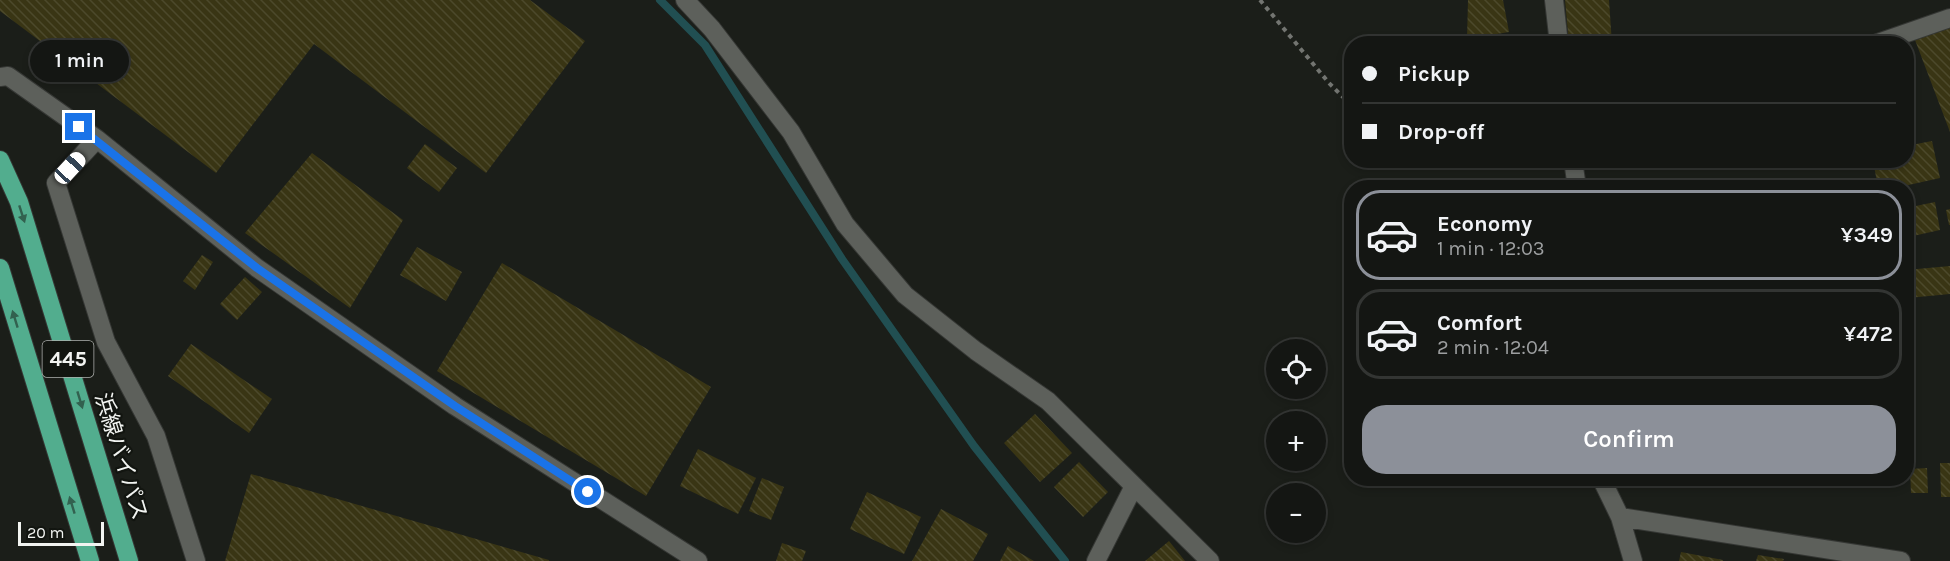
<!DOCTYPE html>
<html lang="en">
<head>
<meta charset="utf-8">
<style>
	body { margin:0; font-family:Karla,"Noto Sans JP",sans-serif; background:#1d1f1c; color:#f1f3f6; height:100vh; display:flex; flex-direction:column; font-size:22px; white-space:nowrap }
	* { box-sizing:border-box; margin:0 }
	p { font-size:20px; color:#9d9fa0 }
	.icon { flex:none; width:33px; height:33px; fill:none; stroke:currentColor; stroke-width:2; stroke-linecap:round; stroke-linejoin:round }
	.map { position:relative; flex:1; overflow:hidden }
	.details { position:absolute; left:1344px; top:180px; width:570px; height:306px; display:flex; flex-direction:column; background:#141613; border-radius:24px; box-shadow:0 3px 9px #0003,0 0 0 2px #333533 }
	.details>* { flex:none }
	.hud { position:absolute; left:1344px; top:36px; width:570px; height:132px; border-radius:24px; box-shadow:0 3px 9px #0003,0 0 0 2px #333533; display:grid; align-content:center; height:132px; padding:0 18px; background:#141613 }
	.tools { position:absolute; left:1266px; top:339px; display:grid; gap:12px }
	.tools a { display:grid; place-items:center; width:60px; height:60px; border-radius:50%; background:#141613; box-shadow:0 3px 9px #0003,0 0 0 2px #333533; font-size:30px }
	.scale { position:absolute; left:18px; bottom:15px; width:86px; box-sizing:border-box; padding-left:6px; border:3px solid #f2f4f1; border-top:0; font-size:16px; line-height:21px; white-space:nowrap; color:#f2f4f1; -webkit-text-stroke:4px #121510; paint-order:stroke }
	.end { position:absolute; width:27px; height:27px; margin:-14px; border:8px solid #1a73e8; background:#fff; box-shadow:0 0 0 3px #fff }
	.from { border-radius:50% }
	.bubble { position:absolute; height:42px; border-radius:21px; background:#141613; box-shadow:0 3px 9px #0003,0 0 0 2px #333533; font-size:20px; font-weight:600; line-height:42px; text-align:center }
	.car { position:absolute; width:18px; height:36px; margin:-18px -9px; border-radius:8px; box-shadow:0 0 4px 2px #0007; background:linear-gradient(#fff 24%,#345 0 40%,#fff 0 76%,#345 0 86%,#fff 0) }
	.hud b { display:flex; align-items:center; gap:21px; height:57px; font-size:22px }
	.hud b+b { border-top:2px solid #333533 }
	.hud i { width:15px; height:15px; background:#f1f3f6 }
	ul { padding:10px 0 0; list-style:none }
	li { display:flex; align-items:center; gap:18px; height:90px; margin:0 12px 9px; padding:0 6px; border:3px solid #333533; border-radius:24px }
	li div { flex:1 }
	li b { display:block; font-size:22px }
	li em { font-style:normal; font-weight:600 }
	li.selected { border-color:#8c9099 }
	li>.icon { width:54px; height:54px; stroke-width:1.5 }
	.cta { display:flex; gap:12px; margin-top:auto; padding:12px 18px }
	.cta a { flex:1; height:69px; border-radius:24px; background:#8c9099; color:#fff; font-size:24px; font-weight:600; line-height:69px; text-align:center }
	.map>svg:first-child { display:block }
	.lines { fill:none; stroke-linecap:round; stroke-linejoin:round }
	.stream { stroke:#214f52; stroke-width:8 }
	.building { fill:url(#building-back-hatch) }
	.minor-casing { stroke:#353734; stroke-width:20 }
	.highway-casing { stroke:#353734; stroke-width:20 }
	.path { stroke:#737571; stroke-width:4; stroke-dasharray:4.5 4.5; stroke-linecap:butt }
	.minor { stroke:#5d605b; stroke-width:18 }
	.highway { stroke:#52ad8e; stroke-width:18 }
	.oneway { fill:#32614f }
	.route { stroke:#1a73e8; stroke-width:8 }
	.labels { text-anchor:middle; stroke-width:4.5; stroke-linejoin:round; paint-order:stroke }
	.shield { fill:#121510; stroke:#afb1ae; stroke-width:1.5 }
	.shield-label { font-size:21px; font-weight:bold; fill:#f2f4f1 }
	.street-label { font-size:22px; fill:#f2f4f1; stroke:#121510 }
</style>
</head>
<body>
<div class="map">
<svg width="1950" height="561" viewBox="0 0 1950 561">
	<defs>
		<pattern id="building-back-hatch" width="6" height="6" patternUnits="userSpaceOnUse" patternTransform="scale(1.5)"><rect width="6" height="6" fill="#393514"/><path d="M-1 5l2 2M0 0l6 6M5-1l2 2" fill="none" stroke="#4c492b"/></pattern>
	</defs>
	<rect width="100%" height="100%" fill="#1b1e19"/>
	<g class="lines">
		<path class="stream" d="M660 0 705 45 842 259 974 446 1065 561"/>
	</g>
	<path class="building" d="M0 0H530L585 41 486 173 314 44 216 173 0 11Z
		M1468 0H1503L1509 32 1467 39Z
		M1565 0H1609L1612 44H1569Z
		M1950 28V132L1915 40Z
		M1516 38 1517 44H1490V42Z
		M1932 141 1940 178 1895 188H1878L1873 160H1906V146Z
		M425 144 457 168 439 192 407 168Z
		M312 153 403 220 350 308 245 233Z
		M1935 202 1940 230 1913 236 1916 256 1906 258V208Z
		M1950 209V225H1949L1946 210Z
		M417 247 462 272 446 301 400 275Z
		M202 255 213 262 195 290 183 281Z
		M502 263 711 387 646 496 437 371Z
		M1950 266V294L1908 298 1906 270Z
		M245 277 262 292 237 320 220 304Z
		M191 344 272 399 249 433 168 376Z
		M1035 414 1072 453 1040 482 1004 443Z
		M698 449 756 478 738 514 680 486Z
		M1079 462 1108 492 1083 517 1054 487Z
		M1940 463H1950V497H1941Z
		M1927 468 1928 493H1911L1910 469Z
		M251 474 549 560V561H225Z
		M762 478 784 487 771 520 749 511Z
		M867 492 921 517 904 554 850 529Z
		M941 509 988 534 973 561H912Z
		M1169 541 1185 561H1145Z
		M782 543 806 551 802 561H776Z
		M1008 546 1034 561H1000Z
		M1681 552 1723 560V561H1679Z
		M1758 555 1784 559 1783 561H1756Z"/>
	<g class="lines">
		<defs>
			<path id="minor" d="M685 0 712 29 791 132 845 224 905 295 976 351 1048 401 1210 561
				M1554 0 1559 44
				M1875 44 1950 18
				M0 77 8 76 97 139 257 268 455 406 698 561
				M97 139 56 183 106 342 156 436 196 561
				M1573 160 1577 188
				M1601 478 1620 517 1633 561
				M1620 517 1901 561
				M1096 561 1134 486"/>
			<path id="highway" d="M0 160 19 202 129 561
				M0 268 90 561"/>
		</defs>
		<use href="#minor" class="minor-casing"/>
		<use href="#highway" class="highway-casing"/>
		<path class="path" d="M1260 0 1329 83 1352 106"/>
		<use href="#minor" class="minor"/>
		<use href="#highway" class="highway"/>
	</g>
	<defs><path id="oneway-solid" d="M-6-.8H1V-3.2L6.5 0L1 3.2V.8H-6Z" transform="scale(1.5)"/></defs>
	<g class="oneway">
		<use href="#oneway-solid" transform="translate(22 214) rotate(72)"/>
		<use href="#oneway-solid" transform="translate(15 319) rotate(-107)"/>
		<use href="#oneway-solid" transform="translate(80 400) rotate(73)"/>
		<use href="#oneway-solid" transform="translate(72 505) rotate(-107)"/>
	</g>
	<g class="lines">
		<path class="route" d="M79 127 257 268 455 406 588 492"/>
	</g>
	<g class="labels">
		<rect class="shield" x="42.5" y="341" width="51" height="36" rx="4.5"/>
		<g class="shield-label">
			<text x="68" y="366">445</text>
		</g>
		<g class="street-label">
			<text transform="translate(122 456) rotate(73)" y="8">浜線バイパス</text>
		</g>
	</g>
</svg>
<div class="tools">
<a><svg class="icon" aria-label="locate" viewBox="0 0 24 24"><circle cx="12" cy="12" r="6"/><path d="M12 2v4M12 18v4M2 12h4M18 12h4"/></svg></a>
<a>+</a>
<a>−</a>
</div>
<div class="scale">20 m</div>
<i class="end from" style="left:588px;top:492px"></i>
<i class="end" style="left:79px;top:127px"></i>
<div class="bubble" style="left:30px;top:40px;width:99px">1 min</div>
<i class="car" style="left:70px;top:168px;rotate:43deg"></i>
<div class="hud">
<b><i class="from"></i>Pickup</b>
<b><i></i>Drop-off</b>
</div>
<section class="details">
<ul>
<li class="selected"><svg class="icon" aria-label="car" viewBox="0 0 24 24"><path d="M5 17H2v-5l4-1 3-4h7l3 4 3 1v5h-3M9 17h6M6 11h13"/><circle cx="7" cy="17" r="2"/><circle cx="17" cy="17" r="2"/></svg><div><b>Economy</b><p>1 min · 12:03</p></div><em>¥349</em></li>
<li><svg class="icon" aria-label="car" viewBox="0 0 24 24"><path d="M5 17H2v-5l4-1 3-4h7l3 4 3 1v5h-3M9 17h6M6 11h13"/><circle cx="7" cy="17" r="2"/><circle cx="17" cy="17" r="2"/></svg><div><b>Comfort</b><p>2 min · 12:04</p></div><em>¥472</em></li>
</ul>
<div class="cta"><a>Confirm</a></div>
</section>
</div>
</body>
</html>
